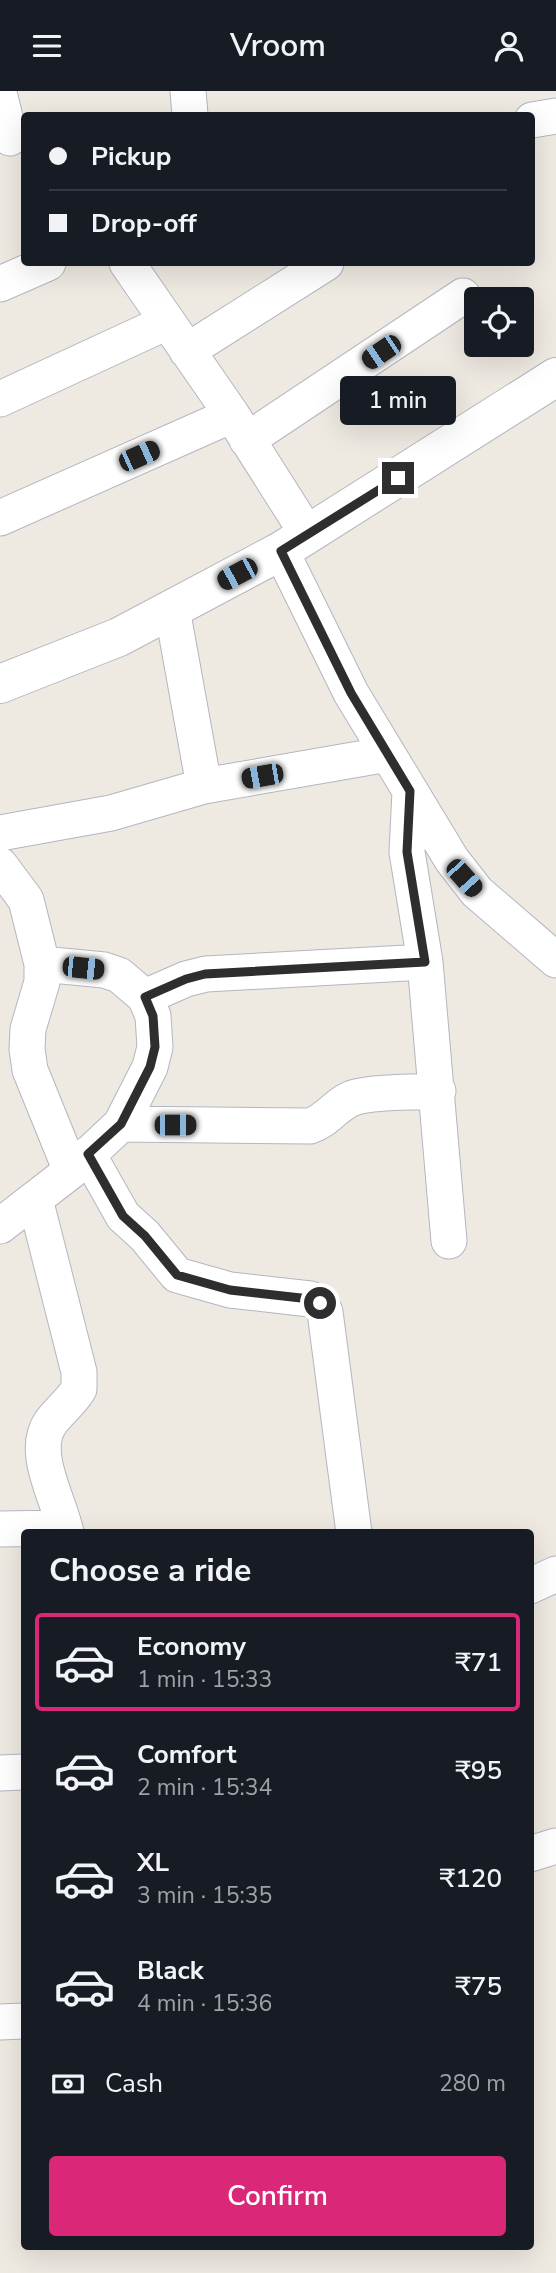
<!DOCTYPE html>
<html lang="en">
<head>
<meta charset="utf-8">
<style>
	body { margin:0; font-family:"Nunito Sans",sans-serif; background:#20242c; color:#f1f3f6; height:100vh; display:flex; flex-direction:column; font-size:26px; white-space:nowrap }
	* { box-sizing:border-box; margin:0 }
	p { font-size:23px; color:#9ea1a6 }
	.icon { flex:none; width:38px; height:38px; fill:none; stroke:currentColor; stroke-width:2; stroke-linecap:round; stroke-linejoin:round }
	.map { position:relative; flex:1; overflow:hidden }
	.sheet { position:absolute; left:21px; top:1438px; width:513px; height:721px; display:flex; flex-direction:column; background:#171b24; border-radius:7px; box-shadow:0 7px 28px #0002 }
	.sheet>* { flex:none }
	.top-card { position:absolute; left:21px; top:21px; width:514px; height:154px; border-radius:7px; box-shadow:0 7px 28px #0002; display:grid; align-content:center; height:154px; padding:0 28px; background:#171b24 }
	.controls { position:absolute; left:464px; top:196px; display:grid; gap:14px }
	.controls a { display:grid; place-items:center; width:70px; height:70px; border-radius:7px; background:#171b24; box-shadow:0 7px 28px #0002; font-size:35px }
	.end { position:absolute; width:32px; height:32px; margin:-16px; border:9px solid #2e2e2e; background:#fff; box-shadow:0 0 0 4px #fff }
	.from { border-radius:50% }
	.bubble { position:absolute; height:49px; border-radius:7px; background:#171b24; box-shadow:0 7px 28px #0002; font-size:23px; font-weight:600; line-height:49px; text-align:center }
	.car { position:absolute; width:21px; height:42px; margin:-21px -10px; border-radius:9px; box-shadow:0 0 5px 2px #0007; background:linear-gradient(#222 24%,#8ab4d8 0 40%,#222 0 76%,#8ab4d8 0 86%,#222 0) }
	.top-card b { display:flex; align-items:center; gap:24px; height:66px; font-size:26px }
	.top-card b+b { border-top:2px solid #363941 }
	.top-card i { width:18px; height:18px; background:#f1f3f6 }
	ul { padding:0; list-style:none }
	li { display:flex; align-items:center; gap:21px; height:98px; margin:0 14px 10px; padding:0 14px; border:4px solid transparent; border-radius:7px }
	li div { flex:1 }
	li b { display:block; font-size:26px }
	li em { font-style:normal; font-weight:600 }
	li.selected { border-color:#db2777 }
	li>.icon { width:63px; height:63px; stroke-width:1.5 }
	h2 { padding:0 28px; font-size:32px; line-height:84px }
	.pay { display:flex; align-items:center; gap:18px; height:77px; padding:0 28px; font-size:26px }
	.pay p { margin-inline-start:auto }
	.action { display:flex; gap:14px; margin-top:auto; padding:14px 28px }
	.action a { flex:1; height:80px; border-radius:7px; background:#db2777; color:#fff; font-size:28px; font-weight:600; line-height:80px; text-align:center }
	header { display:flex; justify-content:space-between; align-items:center; height:91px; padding:0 28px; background:#171b24; font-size:32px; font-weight:600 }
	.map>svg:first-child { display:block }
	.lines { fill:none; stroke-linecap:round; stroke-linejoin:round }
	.minor-casing { stroke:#b4b6c0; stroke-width:37 }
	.tertiary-casing { stroke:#b4b6c0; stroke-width:40 }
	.minor { stroke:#fff; stroke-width:35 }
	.tertiary { stroke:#fff; stroke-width:38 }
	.route { stroke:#2e2e2e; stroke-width:9 }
</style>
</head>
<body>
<header><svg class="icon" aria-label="menu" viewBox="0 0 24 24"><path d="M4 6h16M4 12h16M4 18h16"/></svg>Vroom<svg class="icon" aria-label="person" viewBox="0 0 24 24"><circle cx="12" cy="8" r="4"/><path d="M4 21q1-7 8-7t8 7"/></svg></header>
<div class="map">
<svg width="556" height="2182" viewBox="0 0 556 2182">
	<rect width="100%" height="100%" fill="#eee9e1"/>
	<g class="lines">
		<defs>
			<path id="minor" d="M188 0 190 24
				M0 6 10 47
				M532 29 556 25
				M127 172 232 324 308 444
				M0 193 48 172
				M187 260 326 172
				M0 308 167 231
				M247 349 463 205
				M0 427 232 324
				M281 460 351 602 452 769 477 801 556 869
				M172 518 204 695
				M410 700 407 761 425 871 449 1150
				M0 742 111 722 204 695 388 663
				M0 774 26 809 42 873V891L28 938 27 958 30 979 71 1080
				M145 906 186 888 206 883 425 871
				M121 1033 310 1035C329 1029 337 1011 356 1006 381 1000 412 1002 438 1000
				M88 1063 123 1125 145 1145 177 1184 230 1199 310 1208 320 1212 325 1221 354 1442
				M35 1108 79 1281V1298C71 1311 60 1319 51 1331 29 1361 60 1410 66 1442
				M0 1135 71 1080 121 1033 150 976 155 956 153 925 145 906 119 884 104 879 42 873
				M0 1438 65 1437
				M530 1495 556 1483
				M0 1682 24 1681
				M530 1763 556 1755
				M0 1931 24 1930"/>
			<path id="tertiary" d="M0 593 119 546 281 460 556 286"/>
		</defs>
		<use href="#minor" class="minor-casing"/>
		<use href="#tertiary" class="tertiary-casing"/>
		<use href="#minor" class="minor"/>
		<use href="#tertiary" class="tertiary"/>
	</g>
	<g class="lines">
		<path class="route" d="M320 1212 310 1208 230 1199 177 1184 145 1145 123 1125 88 1063 121 1033 150 976 155 956 153 925 145 906 186 888 205 883 425 871 407 761 410 700 351 602 281 460 398 387"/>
	</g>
</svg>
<div class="controls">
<a><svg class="icon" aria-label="locate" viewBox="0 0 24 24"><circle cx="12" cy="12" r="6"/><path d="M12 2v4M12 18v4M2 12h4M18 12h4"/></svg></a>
</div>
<i class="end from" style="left:320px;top:1212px"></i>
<i class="end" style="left:398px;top:387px"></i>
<div class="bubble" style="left:340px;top:285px;width:116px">1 min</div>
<i class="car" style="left:381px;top:261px;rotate:236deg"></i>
<i class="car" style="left:139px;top:365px;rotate:66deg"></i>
<i class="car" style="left:237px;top:483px;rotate:242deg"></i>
<i class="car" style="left:262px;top:685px;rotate:260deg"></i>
<i class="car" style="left:464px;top:787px;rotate:138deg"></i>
<i class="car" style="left:83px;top:877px;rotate:96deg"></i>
<i class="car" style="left:175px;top:1034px;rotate:90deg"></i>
<div class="top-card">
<b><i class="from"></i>Pickup</b>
<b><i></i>Drop-off</b>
</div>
<section class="sheet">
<h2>Choose a ride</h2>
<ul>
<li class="selected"><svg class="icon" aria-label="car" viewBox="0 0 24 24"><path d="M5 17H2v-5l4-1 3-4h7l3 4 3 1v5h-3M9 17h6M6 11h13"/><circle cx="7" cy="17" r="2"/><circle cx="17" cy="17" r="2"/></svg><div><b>Economy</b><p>1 min · 15:33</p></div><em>₹71</em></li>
<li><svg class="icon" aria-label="car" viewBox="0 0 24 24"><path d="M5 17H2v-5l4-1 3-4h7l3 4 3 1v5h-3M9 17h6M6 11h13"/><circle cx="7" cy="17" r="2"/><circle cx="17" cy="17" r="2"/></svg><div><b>Comfort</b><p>2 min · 15:34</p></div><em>₹95</em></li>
<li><svg class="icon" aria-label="car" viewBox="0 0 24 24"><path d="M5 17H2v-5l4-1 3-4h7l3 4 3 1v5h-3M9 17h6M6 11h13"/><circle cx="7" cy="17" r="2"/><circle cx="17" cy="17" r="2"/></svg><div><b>XL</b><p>3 min · 15:35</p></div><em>₹120</em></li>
<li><svg class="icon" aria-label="car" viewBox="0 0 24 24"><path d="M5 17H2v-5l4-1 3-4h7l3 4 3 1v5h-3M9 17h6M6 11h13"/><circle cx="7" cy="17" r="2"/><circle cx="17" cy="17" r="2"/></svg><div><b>Black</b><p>4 min · 15:36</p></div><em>₹75</em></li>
</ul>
<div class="pay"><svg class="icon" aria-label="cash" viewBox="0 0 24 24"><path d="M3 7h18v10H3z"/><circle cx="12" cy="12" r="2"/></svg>Cash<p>280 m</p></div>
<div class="action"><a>Confirm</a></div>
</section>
</div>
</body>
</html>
